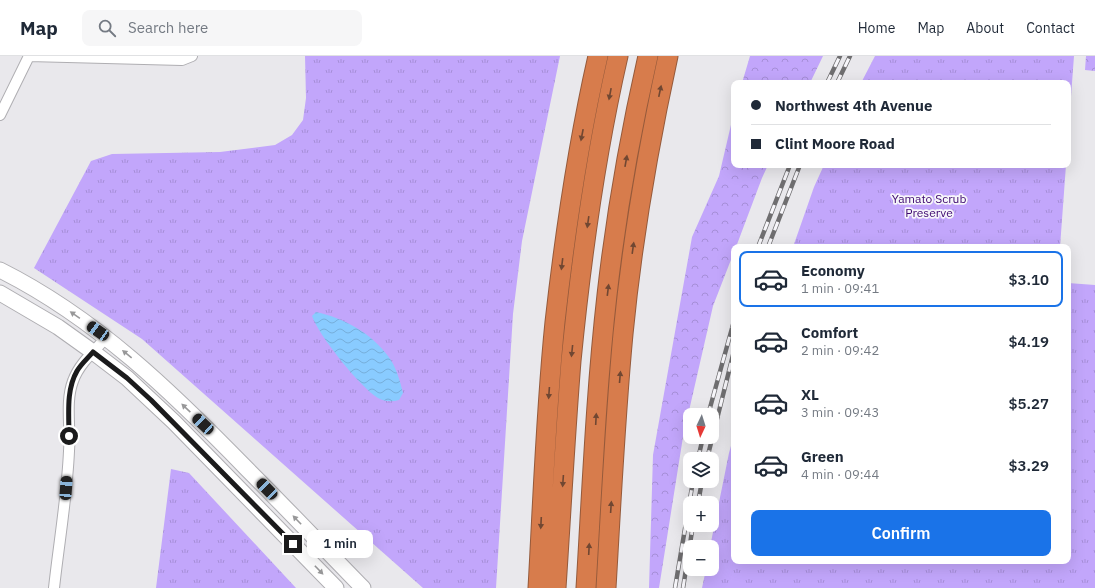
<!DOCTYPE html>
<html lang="en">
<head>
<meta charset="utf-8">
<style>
	body { margin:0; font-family:"IBM Plex Sans",sans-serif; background:#f6f6f7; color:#1f2937; height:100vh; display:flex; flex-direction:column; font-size:15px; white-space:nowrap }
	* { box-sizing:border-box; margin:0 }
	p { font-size:13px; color:#747a83 }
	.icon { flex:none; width:22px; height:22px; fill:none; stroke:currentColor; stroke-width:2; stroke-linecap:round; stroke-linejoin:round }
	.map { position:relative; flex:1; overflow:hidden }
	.details { position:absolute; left:731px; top:188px; width:340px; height:320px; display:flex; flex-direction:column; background:#fff; border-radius:8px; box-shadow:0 4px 16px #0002 }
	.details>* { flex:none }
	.banner { position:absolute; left:731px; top:24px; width:340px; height:88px; border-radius:8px; box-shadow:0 4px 16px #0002; display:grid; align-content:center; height:88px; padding:0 20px; background:#fff }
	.needle { width:26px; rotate:184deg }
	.fabs { position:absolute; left:683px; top:352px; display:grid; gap:8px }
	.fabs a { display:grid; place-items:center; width:36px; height:36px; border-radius:8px; background:#fff; box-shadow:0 4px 16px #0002; font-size:20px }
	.end { position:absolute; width:18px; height:18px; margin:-9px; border:5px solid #1b1b1c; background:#fff; box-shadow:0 0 0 2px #fff }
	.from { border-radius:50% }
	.bubble { position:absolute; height:28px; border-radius:8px; background:#fff; box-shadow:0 4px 16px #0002; font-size:13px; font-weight:600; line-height:28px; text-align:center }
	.car { position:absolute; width:12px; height:24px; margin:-12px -6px; border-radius:5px; box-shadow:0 0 3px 1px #0007; background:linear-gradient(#222 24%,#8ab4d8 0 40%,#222 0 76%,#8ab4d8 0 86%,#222 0) }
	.banner b { display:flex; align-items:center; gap:14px; height:38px; font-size:15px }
	.banner b+b { border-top:1px solid #e0e1e3 }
	.banner i { width:10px; height:10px; background:#1f2937 }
	ul { padding:7px 0 0; list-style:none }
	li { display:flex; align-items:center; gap:12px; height:56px; margin:0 8px 6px; padding:0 12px; border:2px solid transparent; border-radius:8px }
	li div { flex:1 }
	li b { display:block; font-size:15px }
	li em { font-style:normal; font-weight:600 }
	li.selected { border-color:#1a73e8 }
	li>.icon { width:36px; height:36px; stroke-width:1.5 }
	.primary-button { display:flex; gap:8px; margin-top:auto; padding:8px 20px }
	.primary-button a { flex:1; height:46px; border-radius:8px; background:#1a73e8; color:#fff; font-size:16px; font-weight:600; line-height:46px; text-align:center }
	header { display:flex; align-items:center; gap:24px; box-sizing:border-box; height:56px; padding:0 20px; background:#fff; border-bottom:1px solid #e0e1e3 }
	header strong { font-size:19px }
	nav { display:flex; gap:22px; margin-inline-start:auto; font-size:14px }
	.search { width:280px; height:36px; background:#f6f6f7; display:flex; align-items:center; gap:10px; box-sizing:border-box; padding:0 14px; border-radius:8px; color:#747a83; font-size:15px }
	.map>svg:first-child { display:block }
	.grass { fill:url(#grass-tufts) }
	.forest { fill:url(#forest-crowns) }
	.water { fill:url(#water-waves) }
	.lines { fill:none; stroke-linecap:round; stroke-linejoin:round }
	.street-casing { stroke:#afaeb2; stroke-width:12 }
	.secondary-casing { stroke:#afaeb2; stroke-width:17 }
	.highway-casing { stroke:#955a3b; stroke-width:21 }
	.street { stroke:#fff; stroke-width:10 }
	.secondary { stroke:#fff; stroke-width:15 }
	.highway { stroke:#d77c4c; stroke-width:19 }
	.rail-casing { stroke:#6f6e70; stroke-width:4.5 }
	.rail { stroke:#f7f6fa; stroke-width:3; stroke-dasharray:9; stroke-linecap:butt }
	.oneway { fill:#704732 }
	.oneway2 { fill:#989899 }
	.route { stroke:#1b1b1c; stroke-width:5 }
	.labels { text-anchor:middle; stroke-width:3.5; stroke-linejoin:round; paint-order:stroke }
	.park-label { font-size:12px; fill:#3c076f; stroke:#f7f6fa }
</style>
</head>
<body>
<header>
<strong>Map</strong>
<div class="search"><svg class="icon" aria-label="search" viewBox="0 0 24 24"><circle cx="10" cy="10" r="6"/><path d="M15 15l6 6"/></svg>Search here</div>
<nav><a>Home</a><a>Map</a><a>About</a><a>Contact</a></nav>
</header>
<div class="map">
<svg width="1095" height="532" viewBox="0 0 1095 532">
	<defs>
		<pattern id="grass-tufts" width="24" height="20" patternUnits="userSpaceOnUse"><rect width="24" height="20" fill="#c2a6fb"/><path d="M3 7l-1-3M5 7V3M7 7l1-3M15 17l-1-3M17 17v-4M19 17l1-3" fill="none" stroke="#a68ed7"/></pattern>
		<pattern id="forest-crowns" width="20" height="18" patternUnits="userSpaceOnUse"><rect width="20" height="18" fill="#c2a6fb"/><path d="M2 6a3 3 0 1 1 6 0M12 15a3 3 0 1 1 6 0" fill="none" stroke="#a68ed7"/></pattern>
		<pattern id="water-waves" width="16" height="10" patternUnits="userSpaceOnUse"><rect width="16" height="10" fill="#89cbff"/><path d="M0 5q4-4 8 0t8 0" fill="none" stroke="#76aeda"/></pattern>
	</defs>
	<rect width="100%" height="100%" fill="#e9e8ec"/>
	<path class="grass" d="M305 0H560L522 185 513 258 496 532H423L142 283 34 212 91 105 112 98 220 96 275 89 292 79 303 64 306 42Z
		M875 0H1074L1068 81V27H861Z
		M824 109H1066L1060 191H793L814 131Z
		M1068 227 1095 229V532H702L706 513H712V491H710L729 397 734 379V505H1068Z
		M171 413 189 417 296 532H156Z"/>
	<path class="forest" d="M750 0H823L810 27H742Z
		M1086 0H1095V15L1085 14Z
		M734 56V109H768L762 122 736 191H734V196L713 250 683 381 659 532H649L653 399 692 181 719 120Z"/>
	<path class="water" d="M316 256C344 262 371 277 388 300 396 310 400 325 403 337L399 344C392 346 385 346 378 342 360 331 319 280 312 260Z"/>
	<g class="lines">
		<defs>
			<path id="street" d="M29 0 182 4 192 0
				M0 59 29 0
				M54 532C59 486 67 441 69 395 71 372 65 346 73 325 79 308 94 295 106 282"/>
			<path id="secondary" d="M0 214C96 262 172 336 247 413 286 452 324 492 363 532
				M0 237 58 271 93 296 127 322 174 366 336 532"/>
			<path id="highway" d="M538 532C543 443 546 354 555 266 565 177 578 88 598 0
				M556 532C561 456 565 381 571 305 581 203 595 100 618 0
				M586 532C592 434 596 336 607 239 616 159 630 79 648 0
				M606 532C611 447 615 363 623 278 632 185 648 92 668 0"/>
		</defs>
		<use href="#street" class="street-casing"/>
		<use href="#secondary" class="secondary-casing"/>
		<use href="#highway" class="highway-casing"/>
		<use href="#street" class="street"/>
		<use href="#secondary" class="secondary"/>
		<use href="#highway" class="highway"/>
		<defs>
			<path id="rail" d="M827 27 840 0
				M837 27 850 0
				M758 191 790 109
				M768 191 800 109
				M708 359 734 265
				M698 403 703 381
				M707 403 734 295
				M698 447 702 425
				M675 532 693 425
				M683 532 693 469"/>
		</defs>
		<use href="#rail" class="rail-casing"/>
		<use href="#rail" class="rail"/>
	</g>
	<defs><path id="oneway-solid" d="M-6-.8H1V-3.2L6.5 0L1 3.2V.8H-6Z"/></defs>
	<g class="oneway">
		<use href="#oneway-solid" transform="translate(660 35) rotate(-78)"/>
		<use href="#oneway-solid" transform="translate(610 38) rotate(101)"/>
		<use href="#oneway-solid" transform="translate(582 79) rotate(101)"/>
		<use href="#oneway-solid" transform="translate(626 105) rotate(-80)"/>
		<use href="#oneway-solid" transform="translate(588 166) rotate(98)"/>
		<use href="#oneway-solid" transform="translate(633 192) rotate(-82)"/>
		<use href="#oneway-solid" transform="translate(562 208) rotate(97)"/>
		<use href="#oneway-solid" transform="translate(608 234) rotate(-83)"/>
		<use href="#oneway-solid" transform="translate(572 295) rotate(96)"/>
		<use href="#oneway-solid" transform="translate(620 321) rotate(-85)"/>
		<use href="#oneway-solid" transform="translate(549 337) rotate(94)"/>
		<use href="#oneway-solid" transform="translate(596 363) rotate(-87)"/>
		<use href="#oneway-solid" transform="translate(563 425) rotate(94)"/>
		<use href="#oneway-solid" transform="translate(611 451) rotate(-86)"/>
		<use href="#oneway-solid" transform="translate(541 467) rotate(93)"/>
		<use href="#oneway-solid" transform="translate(589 493) rotate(-87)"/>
	</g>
	<g class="oneway2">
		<use href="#oneway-solid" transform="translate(75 259) rotate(-145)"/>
		<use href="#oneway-solid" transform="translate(127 298) rotate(-141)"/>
		<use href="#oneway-solid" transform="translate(186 352) rotate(-137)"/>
		<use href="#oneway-solid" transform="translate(297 464) rotate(-134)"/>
		<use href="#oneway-solid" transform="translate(319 514) rotate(46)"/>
	</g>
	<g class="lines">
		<path class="route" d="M69 380C69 358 66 334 77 315 81 308 88 302 93 296L127 322 151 344 293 488"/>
	</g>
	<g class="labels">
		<g class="park-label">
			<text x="929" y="147">Yamato Scrub<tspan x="929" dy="14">Preserve</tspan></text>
		</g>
	</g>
</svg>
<div class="fabs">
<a><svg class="needle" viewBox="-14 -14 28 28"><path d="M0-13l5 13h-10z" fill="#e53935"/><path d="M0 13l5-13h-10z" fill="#747a83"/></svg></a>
<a><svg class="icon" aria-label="layers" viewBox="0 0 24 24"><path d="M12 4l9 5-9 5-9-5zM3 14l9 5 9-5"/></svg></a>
<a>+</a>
<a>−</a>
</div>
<i class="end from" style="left:69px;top:380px"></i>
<i class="end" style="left:293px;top:488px"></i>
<div class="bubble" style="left:307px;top:474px;width:66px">1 min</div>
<i class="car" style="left:98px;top:275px;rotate:305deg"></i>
<i class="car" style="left:203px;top:368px;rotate:313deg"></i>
<i class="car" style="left:66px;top:432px;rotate:4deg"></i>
<i class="car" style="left:267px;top:433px;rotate:316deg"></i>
<div class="banner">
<b><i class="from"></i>Northwest 4th Avenue</b>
<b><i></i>Clint Moore Road</b>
</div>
<section class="details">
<ul>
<li class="selected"><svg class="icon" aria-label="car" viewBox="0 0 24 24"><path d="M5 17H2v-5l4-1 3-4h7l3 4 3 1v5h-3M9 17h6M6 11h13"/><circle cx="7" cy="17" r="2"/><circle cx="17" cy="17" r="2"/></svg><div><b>Economy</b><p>1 min · 09:41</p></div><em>$3.10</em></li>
<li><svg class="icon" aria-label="car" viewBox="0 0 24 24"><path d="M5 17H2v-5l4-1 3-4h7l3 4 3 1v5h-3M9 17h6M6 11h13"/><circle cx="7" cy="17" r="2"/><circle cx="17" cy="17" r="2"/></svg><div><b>Comfort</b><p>2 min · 09:42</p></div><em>$4.19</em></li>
<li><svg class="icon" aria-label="car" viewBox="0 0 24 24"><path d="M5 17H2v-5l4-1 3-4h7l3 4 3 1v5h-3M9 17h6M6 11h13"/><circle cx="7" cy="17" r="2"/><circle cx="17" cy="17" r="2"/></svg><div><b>XL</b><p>3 min · 09:43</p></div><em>$5.27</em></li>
<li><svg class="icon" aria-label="car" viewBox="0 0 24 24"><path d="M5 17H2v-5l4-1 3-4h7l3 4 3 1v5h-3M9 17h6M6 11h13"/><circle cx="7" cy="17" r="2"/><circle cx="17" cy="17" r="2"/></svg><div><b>Green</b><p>4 min · 09:44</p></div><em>$3.29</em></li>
</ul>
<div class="primary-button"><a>Confirm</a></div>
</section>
</div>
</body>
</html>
